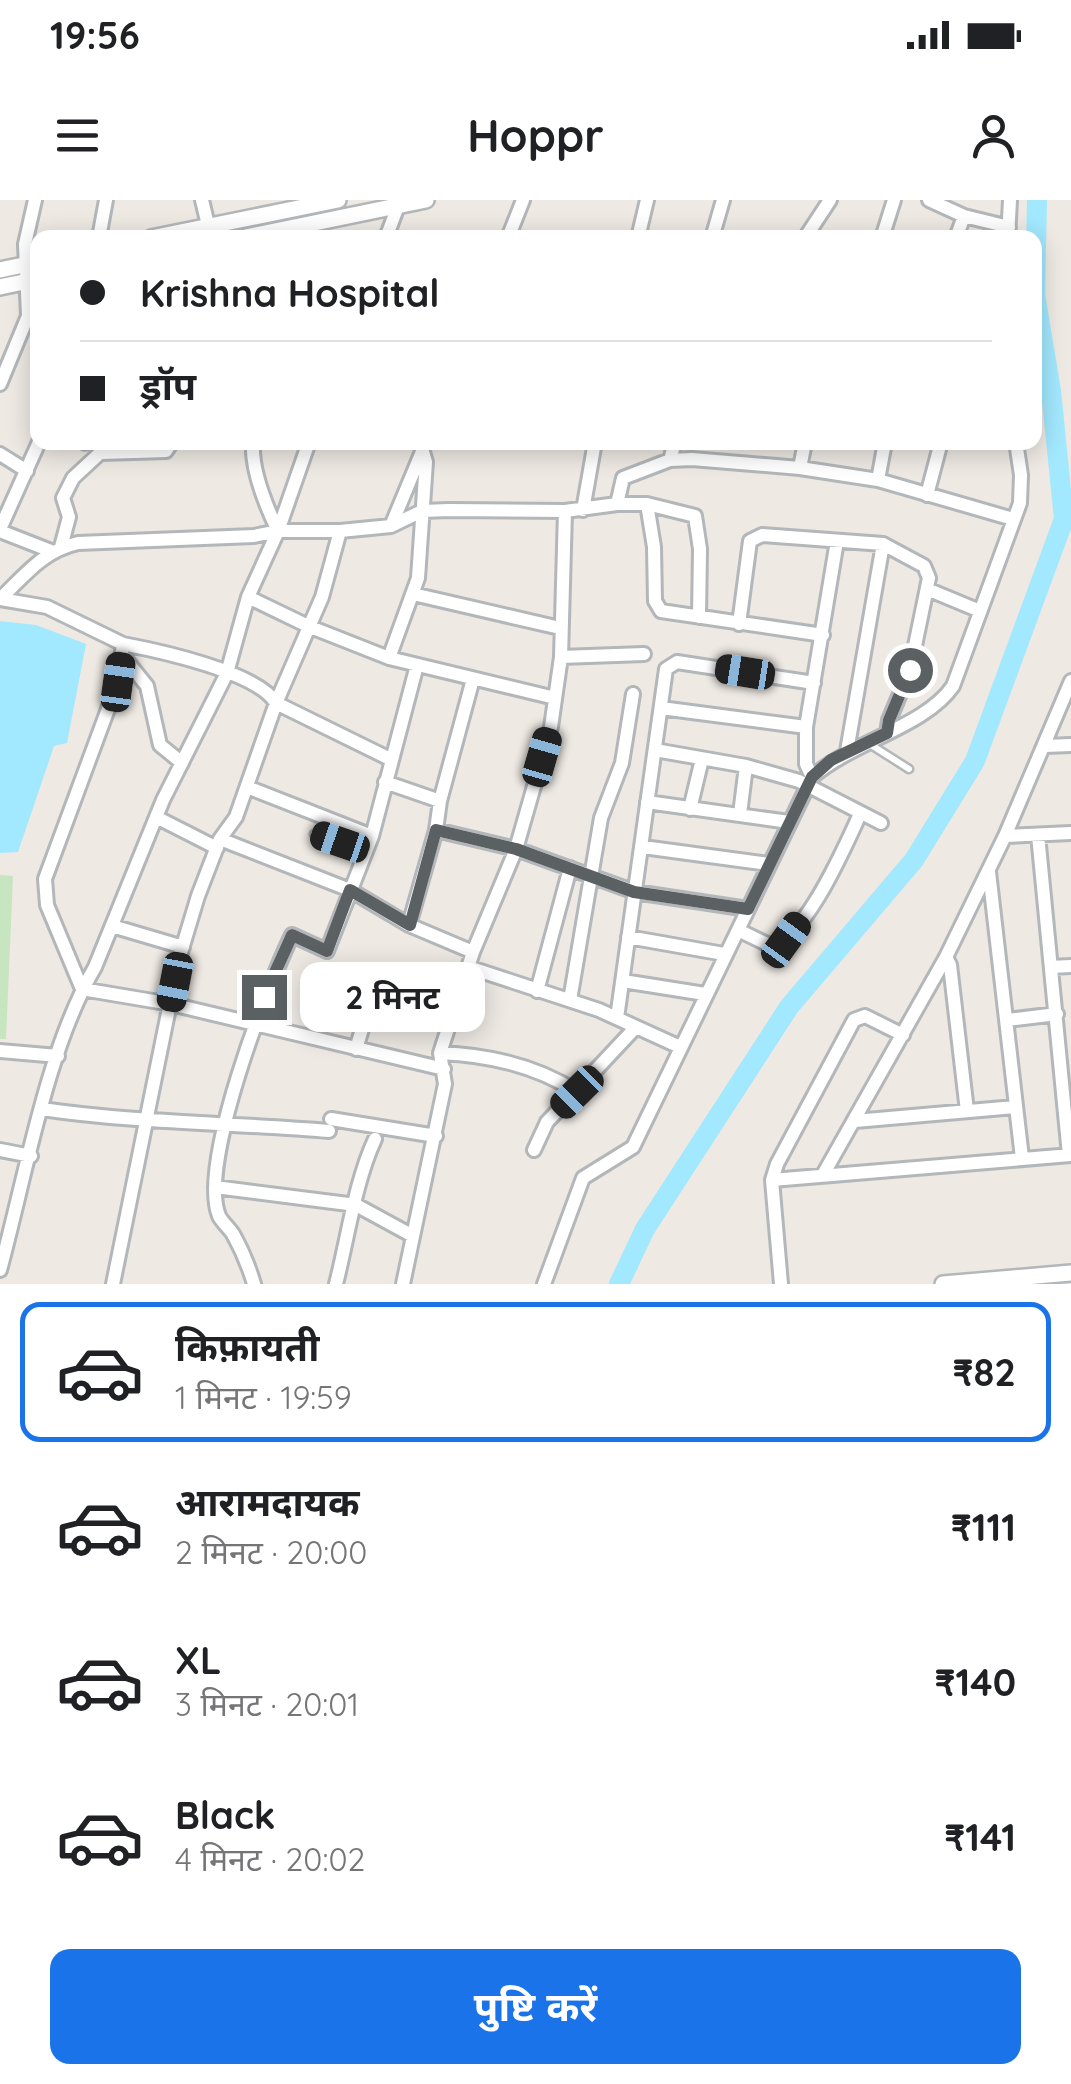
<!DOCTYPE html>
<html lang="hi">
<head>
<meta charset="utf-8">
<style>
	body { margin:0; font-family:Quicksand,"Noto Sans Devanagari",sans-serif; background:#f2f2f2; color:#202124; height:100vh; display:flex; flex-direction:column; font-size:38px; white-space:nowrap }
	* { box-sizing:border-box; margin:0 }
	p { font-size:32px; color:#757577 }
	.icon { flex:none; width:55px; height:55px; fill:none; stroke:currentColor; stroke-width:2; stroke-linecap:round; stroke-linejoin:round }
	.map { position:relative; height:1084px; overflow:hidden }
	.drawer { display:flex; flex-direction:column; background:#fff; flex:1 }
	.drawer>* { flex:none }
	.banner { position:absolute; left:30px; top:30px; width:1012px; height:220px; border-radius:20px; box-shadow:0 5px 25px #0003; display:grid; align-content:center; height:220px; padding:0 50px; background:#fff }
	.end { position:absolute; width:45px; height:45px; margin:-22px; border:12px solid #5b6063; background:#fff; box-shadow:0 0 0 5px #fff }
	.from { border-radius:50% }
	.bubble { position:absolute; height:70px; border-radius:20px; background:#fff; box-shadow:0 5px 25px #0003; font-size:32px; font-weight:700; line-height:70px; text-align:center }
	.car { position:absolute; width:30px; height:60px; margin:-30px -15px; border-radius:12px; box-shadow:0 0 8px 2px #0007; background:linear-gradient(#222 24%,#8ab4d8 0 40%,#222 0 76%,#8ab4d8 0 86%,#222 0) }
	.banner b { display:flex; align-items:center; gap:35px; height:95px; font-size:38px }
	.banner b+b { border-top:2px solid #e0e0e0 }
	.banner i { width:25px; height:25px; background:#202124 }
	ul { padding:18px 0 0; list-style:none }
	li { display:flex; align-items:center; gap:30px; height:140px; margin:0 20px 15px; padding:0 30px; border:5px solid transparent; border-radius:20px }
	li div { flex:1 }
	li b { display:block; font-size:38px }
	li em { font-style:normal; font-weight:700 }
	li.current { border-color:#1a73e8 }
	li>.icon { width:90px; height:90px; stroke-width:1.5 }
	.action { display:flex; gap:20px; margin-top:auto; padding:20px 50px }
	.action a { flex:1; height:115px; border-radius:20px; background:#1a73e8; color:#fff; font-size:40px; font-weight:700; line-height:115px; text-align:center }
	.status { display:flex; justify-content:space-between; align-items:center; height:70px; padding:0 50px; background:#fff; direction:ltr }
	.status svg { height:28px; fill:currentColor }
	header { display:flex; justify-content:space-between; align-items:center; height:130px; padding:0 50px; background:#fff; font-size:45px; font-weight:700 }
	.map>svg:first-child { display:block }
	.green { fill:#c7e5bf }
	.water { fill:#a2e8fe }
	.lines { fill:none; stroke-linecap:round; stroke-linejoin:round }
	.river { stroke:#a2e8fe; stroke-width:20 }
	.service-casing { stroke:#b3b7ba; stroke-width:11 }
	.minor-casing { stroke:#b3b7ba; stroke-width:18 }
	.tertiary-casing { stroke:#b3b7ba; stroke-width:20 }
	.service { stroke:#fff; stroke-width:6 }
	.minor { stroke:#fff; stroke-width:12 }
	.tertiary { stroke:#fff; stroke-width:15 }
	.route { stroke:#5b6063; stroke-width:12 }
</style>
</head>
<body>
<div class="status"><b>19:56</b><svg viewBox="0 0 49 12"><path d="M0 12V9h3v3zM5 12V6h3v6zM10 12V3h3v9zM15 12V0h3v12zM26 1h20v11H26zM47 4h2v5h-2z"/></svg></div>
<header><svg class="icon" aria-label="menu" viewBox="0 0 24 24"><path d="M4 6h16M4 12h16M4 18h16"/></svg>Hoppr<svg class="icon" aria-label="person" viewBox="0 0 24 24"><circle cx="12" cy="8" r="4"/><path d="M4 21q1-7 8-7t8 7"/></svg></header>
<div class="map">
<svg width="1071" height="1084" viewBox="0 0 1071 1084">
	<rect width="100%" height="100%" fill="#eee9e3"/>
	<path class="green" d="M0 675 13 676 6 839H0Z"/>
	<path class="water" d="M0 421 36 425 86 444 67 543 54 546 18 652 0 653Z"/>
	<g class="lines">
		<path class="river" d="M619 1084 645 1029 789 807 914 660 975 561 1064 319 1051 191 1035 94 1037 0"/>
		<defs>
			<path id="service" d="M868 543 909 569
				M314 634 364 651"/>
			<path id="minor" d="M202 0 208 25
				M929 0 964 16 1009 27
				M99 38 106 0
				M386 38 398 6
				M508 38 523 0
				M638 38 647 0
				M712 38 723 0
				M805 38 830 0
				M882 38 894 0
				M956 38 964 16
				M1008 38 1010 0
				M0 184 28 116 25 44 35 0
				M85 242V243
				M253 242C251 271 266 306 278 331
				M0 254 27 271
				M670 260 675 242
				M800 268 805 242
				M878 280 885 242
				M927 295 941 242
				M617 304 623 278 670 260 692 259 800 268 878 280 1013 319
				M647 304 654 347 655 401 661 411 823 435
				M583 310 595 242
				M391 326 426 242
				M0 329 39 242
				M0 331 51 351
				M61 347 69 317 63 298 73 278 100 253 166 251 172 242
				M927 389 980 411
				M413 394 560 428
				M248 397 308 426 389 458 555 498
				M1 398C26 374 43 351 78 343L254 336 278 331H340L391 326 422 311 449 310 565 311 617 304H647L695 316 700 349 699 417
				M0 399 47 407 123 444 118 482 45 679 47 705 82 789 171 804 444 869
				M739 424 750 341 762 335 883 344 924 366 929 378 910 470 889 520 887 533
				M123 444C160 451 257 472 276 503L390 559
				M122 455 147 486 160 545 182 563
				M561 457 644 454
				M389 458 418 378 426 262 423 252
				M473 479 440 601 436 630 516 649 635 692 748 709
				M661 508 806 527
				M1045 546 1071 545
				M655 550 746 566 799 581 881 623
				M847 551 883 344
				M812 577 806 564V527L837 341
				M385 582 440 601
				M247 587 372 636
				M647 602 789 622
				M690 609 702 559
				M740 614 746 566
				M156 617 217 648
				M1038 635 1069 955
				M1005 636 1071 633
				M220 639 350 690 409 725 473 752
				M643 647 769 664
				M989 672 1022 958
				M409 725 436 630
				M112 726 183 747
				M738 730 769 745C804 743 846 644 860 614
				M628 737 724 754
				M946 757 950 765 967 911
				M468 767 599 810 680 847
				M1051 767 1071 766
				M623 781 705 794
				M537 791 570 668
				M570 800 601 618 622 563 633 494
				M617 818 666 469 677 462 814 483
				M1007 820 1057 814
				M356 849 377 779
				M0 851 58 856
				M440 853C489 855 535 865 577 892
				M42 909C137 923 233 923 329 931
				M331 919 436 936
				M855 921 1015 907
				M0 950 31 956
				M534 950 547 922 636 827
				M824 973 946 757 1005 636 1071 481
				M772 980 1071 955
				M215 987 356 1005 413 1036
				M0 1070C26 975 46 851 95 767L163 600 227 473 248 397 278 331 309 242
				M113 1084 179 759 198 696 220 639 236 617 276 503 322 397 340 331
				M254 1084C249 1067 242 1050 233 1034 229 1028 222 1022 219 1016 198 964 267 787 292 735L327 751 372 636 417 465
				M336 1084C348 1037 355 982 375 939
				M403 1084 445 884 440 853 473 752 516 649 551 527 561 457 565 311
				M544 1084 583 978 633 947 812 577C852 542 926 526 953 486L1020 303 1021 275 1016 242
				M781 1084 772 980 777 964 854 820 865 816 903 835"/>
			<path id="tertiary" d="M151 38 338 0
				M241 38 426 0
				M0 70 38 62
				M0 87 38 79
				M943 1084 1071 1073"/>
		</defs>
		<use href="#service" class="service-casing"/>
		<use href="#minor" class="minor-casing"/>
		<use href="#tertiary" class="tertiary-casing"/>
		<use href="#service" class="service"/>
		<use href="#minor" class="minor"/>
		<use href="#tertiary" class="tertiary"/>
	</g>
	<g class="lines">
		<path class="route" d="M264 797 292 735 327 751 350 690 410 725 436 630 516 649 634 692 748 709 812 577 831 560 887 533 889 520 910 470"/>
	</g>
</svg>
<i class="end from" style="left:910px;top:470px"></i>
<i class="end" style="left:264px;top:797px"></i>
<div class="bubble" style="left:300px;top:762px;width:185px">2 मिनट</div>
<i class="car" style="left:745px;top:472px;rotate:279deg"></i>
<i class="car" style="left:118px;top:482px;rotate:8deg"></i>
<i class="car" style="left:542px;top:557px;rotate:16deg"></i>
<i class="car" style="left:340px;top:642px;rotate:289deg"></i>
<i class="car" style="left:786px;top:740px;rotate:36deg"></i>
<i class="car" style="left:175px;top:782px;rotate:191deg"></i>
<i class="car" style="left:577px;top:892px;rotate:225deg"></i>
<div class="banner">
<b><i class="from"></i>Krishna Hospital</b>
<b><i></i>ड्रॉप</b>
</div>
</div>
<section class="drawer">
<ul>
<li class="current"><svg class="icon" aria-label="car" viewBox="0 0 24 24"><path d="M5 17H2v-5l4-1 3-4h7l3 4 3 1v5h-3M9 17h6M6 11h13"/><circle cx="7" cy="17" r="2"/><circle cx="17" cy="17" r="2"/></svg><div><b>किफ़ायती</b><p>1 मिनट · 19:59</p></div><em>₹82</em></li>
<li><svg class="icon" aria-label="car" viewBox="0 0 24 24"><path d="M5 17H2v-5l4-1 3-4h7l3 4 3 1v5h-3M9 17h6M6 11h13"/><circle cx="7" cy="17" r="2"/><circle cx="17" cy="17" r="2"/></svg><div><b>आरामदायक</b><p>2 मिनट · 20:00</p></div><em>₹111</em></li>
<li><svg class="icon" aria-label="car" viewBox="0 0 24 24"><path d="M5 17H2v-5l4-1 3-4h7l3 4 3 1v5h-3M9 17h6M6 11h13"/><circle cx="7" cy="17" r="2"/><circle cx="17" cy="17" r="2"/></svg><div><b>XL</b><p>3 मिनट · 20:01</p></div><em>₹140</em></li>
<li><svg class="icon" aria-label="car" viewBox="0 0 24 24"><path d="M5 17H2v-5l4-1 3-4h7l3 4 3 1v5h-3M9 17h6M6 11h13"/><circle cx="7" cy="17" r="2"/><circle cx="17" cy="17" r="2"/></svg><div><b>Black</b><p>4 मिनट · 20:02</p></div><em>₹141</em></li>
</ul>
<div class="action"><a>पुष्टि करें</a></div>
</section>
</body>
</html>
